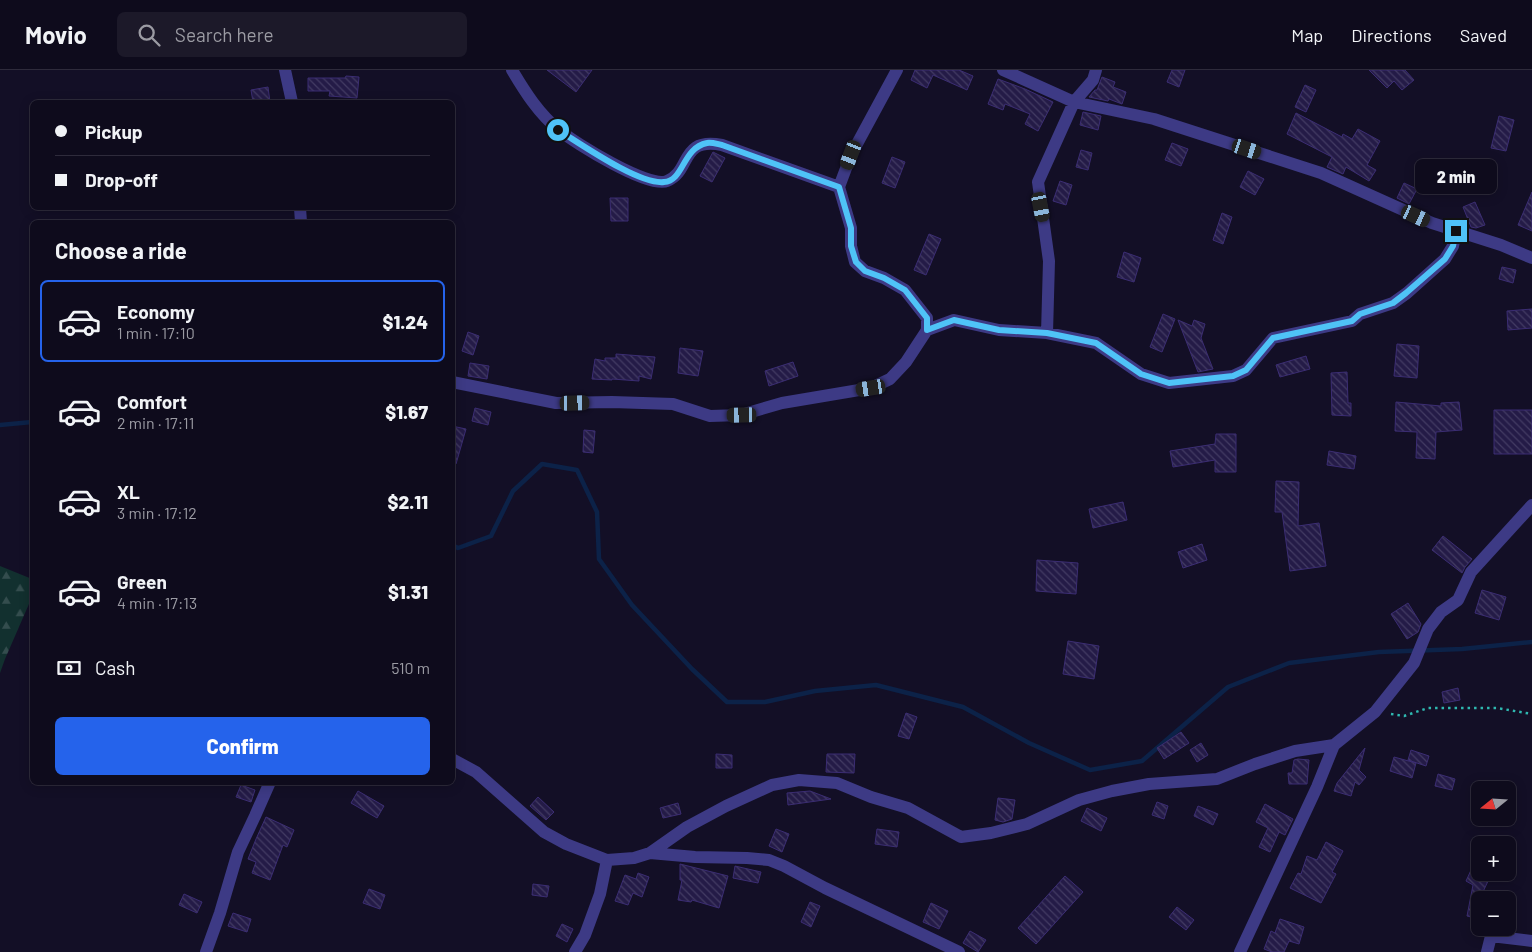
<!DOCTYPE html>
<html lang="en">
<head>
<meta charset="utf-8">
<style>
	body { margin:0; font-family:Barlow,sans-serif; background:#1c1929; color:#f1f3f6; height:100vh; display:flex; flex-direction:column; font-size:19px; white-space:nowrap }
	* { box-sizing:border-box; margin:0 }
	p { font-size:16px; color:#9b9ba3 }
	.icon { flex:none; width:28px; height:28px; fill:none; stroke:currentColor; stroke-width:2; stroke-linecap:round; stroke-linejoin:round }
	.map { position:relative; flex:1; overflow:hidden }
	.panel { position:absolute; left:30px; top:150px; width:425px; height:565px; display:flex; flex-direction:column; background:#0e0b1c; border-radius:8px; box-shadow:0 2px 12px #0003,0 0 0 1px #2e2b3b }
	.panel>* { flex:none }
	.hud { position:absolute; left:30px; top:30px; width:425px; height:110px; border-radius:8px; box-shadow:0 2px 12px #0003,0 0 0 1px #2e2b3b; display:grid; align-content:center; height:110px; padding:0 25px; background:#0e0b1c }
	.needle { width:32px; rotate:252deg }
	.buttons { position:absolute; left:1471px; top:711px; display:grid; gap:10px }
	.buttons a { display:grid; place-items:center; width:45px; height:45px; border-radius:8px; background:#0e0b1c; box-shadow:0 2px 12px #0003,0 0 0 1px #2e2b3b; font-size:25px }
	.end { position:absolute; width:22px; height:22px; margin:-11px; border:6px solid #4fc3f7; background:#111; box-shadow:0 0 0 2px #111 }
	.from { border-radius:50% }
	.bubble { position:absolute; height:35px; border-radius:8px; background:#0e0b1c; box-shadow:0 2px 12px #0003,0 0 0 1px #2e2b3b; font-size:16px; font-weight:800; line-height:35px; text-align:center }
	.car { position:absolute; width:15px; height:30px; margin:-15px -8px; border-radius:6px; box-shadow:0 0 4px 1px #0007; background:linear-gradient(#222 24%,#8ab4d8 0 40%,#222 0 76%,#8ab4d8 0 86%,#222 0) }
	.hud b { display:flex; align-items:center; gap:18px; height:48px; font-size:19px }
	.hud b+b { border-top:1px solid #2e2b3b }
	.hud i { width:12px; height:12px; background:#f1f3f6 }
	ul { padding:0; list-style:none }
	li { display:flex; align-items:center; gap:15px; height:82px; margin:0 10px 8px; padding:0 15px; border:2px solid transparent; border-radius:8px }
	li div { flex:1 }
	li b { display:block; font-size:19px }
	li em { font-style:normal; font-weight:800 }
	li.on { border-color:#2563eb }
	li>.icon { width:45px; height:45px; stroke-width:1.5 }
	h2 { padding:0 25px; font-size:22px; line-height:60px }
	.pay { display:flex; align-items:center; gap:12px; height:55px; padding:0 25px; font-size:19px }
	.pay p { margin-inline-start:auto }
	.cta { display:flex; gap:10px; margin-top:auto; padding:10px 25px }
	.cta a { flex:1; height:58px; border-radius:8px; background:#2563eb; color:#fff; font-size:20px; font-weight:800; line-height:58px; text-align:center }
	header { display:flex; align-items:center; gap:30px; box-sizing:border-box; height:70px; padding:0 25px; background:#0e0b1c; border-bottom:1px solid #2e2b3b }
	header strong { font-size:24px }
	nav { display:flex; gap:28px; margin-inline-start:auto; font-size:18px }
	.search { width:350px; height:45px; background:#1c1929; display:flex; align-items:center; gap:12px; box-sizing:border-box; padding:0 18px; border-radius:8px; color:#9b9ba3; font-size:19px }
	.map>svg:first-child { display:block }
	.forest { fill:url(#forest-firs) }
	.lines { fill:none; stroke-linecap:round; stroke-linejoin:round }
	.stream { stroke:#0c2248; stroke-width:4.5 }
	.building { fill:url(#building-back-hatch); stroke:#3b2d73 }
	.path { stroke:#2fb8b0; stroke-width:2.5; stroke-dasharray:2.5 4; stroke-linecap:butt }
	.minor { stroke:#3d3a85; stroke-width:12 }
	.route { stroke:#4fc3f7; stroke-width:6 }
</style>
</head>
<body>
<header>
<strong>Movio</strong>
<div class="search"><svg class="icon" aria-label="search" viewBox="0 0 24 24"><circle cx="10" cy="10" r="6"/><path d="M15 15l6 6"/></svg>Search here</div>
<nav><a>Map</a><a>Directions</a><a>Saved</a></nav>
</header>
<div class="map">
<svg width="1532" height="882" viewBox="0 0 1532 882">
	<defs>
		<pattern id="forest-firs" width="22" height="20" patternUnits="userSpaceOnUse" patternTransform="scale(1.25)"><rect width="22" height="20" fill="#12302f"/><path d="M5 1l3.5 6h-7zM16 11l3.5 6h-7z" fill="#344d4e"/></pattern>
		<pattern id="building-back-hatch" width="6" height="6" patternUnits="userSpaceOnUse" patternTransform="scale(1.25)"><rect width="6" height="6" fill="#241b47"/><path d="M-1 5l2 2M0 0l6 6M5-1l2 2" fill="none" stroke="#433b63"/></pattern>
	</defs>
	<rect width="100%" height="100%" fill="#130f26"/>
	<path class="forest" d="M0 496 32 509V527L5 589 0 603Z"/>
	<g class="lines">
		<path class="stream" d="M0 355 32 352
			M452 475 458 478 491 466 513 421 542 394 577 400 597 442 599 489 632 535 692 599 727 632H765L815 621 876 615 963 637 1029 673 1090 700 1142 691 1228 617 1289 593 1379 582 1462 579 1532 572"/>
	</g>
	<path class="building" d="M547 0H592L576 22Z
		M915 0H959L973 6 967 20 933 5 927 18 911 10Z
		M1172 0H1185L1179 17 1167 12Z
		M1369 0H1405L1414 10 1402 20 1394 11 1387 18Z
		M346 6 359 7 357 28 329 26 330 21H308V8H345Z
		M1102 7 1115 12 1113 17 1126 22 1122 34 1109 29 1108 31 1089 27 1095 20H1097Z
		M998 9 1025 19 1053 32 1038 61 1025 54 1030 44 1005 34 1003 40 988 34Z
		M1305 15 1316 20 1306 42 1295 37Z
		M268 17 270 32H253L251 20Z
		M1083 42 1101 46 1098 60 1080 55Z
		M1296 43 1342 67 1343 64 1352 69 1358 59 1380 71 1367 95 1376 100 1369 111 1346 97 1343 104 1327 97 1332 87 1287 64Z
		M1499 46 1514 50 1506 81 1491 78Z
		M1172 73 1188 79 1181 96 1165 90Z
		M1081 80 1092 83 1088 100 1076 97Z
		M713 82 725 88 712 112 700 106Z
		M892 87 905 92 895 118 882 113Z
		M1248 101 1264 109 1255 125 1240 117Z
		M1060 111 1072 115 1066 135 1053 131Z
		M1404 113 1417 119 1409 134 1397 128Z
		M1532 122V161L1518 155Z
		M610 128H628V151H611Z
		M1475 132 1485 155 1476 158 1471 157 1463 137Z
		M1222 143 1232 147 1223 174 1213 170Z
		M929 164 941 169 926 205 914 200Z
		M1124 182 1141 188 1134 212 1117 207Z
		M1502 197 1516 200 1513 213 1499 209Z
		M1532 239V258L1508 260 1507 241Z
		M1163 244 1175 249 1162 282 1150 277Z
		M1178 250 1192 256 1194 250 1205 254 1201 268 1213 299 1198 302Z
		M468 262 479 266 473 285 462 281Z
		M1397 274 1419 276 1417 308 1394 306Z
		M680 278 703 281 698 306 678 303Z
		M616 284 655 287 651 309 639 306V311L612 309V310L592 309 595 289 605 291V288H616Z
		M1306 286 1310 299 1280 307 1276 295Z
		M793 292 798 306 769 316 765 301Z
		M470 293 489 296 487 309 468 306Z
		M1347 302 1348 333H1351V346L1332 345 1331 303Z
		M1396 332 1441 336V333L1459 332 1462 360 1436 362 1435 389 1416 388 1417 362 1395 361Z
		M475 338 491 342 488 355 472 351Z
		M1494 340H1532V384H1494Z
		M452 356 466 359 456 394H452Z
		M584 360 595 361 593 383 583 382Z
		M1216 364H1236V402H1215V390L1173 397 1170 381 1215 374Z
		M1329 381 1356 386 1354 399 1327 395Z
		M1276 411 1299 412 1298 456 1319 453 1326 496 1290 501 1282 442H1275Z
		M1123 432 1127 450 1093 458 1089 439Z
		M1443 466 1472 489 1465 497 1462 503 1432 480Z
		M1202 474 1207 490 1183 498 1178 482Z
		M1037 490 1078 493 1076 524 1036 521Z
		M1482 520 1506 527 1499 550 1475 543Z
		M1408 533 1421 554 1418 562 1407 569 1391 544Z
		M1068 571 1099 576 1094 609 1063 604Z
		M1458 618 1460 630 1444 633 1442 622Z
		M906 643 917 647 909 669 898 666Z
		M1181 662 1189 673 1164 689 1157 678Z
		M1201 673 1208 685 1197 692 1190 680Z
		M1365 678 1359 700 1366 707 1359 715 1355 712 1351 726 1334 721 1337 713Z
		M1411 680 1429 686 1426 696 1408 690Z
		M716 684 732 685V698H716Z
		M827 684H855L854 703 826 702Z
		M1394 687 1416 693 1412 708 1390 701Z
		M1298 689 1309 690 1307 714H1289L1288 703H1292L1294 690Z
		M1438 704 1455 709 1452 720 1435 716Z
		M241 715 255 720 251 732 236 727Z
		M358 721 384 736 377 748 351 733Z
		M810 721 831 729 788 735 787 723Z
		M538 727 554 742 546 750 530 736Z
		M998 728 1015 730 1012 749 1003 752 995 750Z
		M1157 732 1168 736 1164 749 1152 745Z
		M678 733 681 744 663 748 660 738Z
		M1265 734 1293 749 1285 765 1279 762 1270 782 1259 777 1268 758 1256 752Z
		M1198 736 1218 744 1213 755 1194 746Z
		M1087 738 1107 748 1101 761 1081 751Z
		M266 747 294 760 287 777 283 775 270 810 252 803 256 792 248 789 256 769Z
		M776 759 789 764 782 782 769 776Z
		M877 759 899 762 897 777 875 774Z
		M1326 772 1343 781 1332 802 1336 804 1321 833 1290 818 1298 803 1301 804 1307 786 1317 790Z
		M680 794 728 806 719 838 692 830 691 832 678 830 682 810H680Z
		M735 796 761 802 758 813 733 808Z
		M1472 798 1490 807 1471 847 1467 846 1473 815 1466 811Z
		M638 803 649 807 642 827 633 823 628 835 615 831 625 805 636 809Z
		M1065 806 1083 822 1036 874 1018 858Z
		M533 814 549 816 547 827 532 825Z
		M369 819 385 825 380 839 363 833Z
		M184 824 202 832 197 843 179 835Z
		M810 832 820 836 811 857 801 852Z
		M931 833 948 841 939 859 923 852Z
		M1177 837 1194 850 1186 860 1169 847Z
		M233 843 251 849 247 862 228 856Z
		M1280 849 1304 857 1299 874 1289 871 1284 882H1272L1264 879 1271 861 1275 863Z
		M562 854 573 859 567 872 556 866Z
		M970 861 986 870 978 882 963 873Z"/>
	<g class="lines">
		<path class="path" d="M1391 644 1404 646 1428 638H1497L1532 644"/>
		<path class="minor" d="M285 0 292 32
			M512 0C525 22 539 44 559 60 575 73 649 119 667 111 692 101 679 67 722 75L839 117
			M1003 0 1074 32 1154 49 1321 103 1432 153 1501 175 1532 188
			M300 138 301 152
			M927 260 954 250 999 260 1047 263 1096 273 1141 304 1169 313 1233 306 1246 300 1273 268 1352 251 1360 244 1393 233 1407 223 1445 189 1453 176 1456 161
			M1047 263 1049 191 1038 112 1074 32 1093 10 1096 0
			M452 312 556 333 612 332 673 334 710 346 741 345 782 333 871 318 890 309 906 292 927 260V248L905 220 884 208 865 201 855 192 851 176V158L839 117 851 85 897 0
			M452 689 476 702 544 762 566 774 607 790 634 788 650 783 687 757 726 736 772 715 799 710 837 713 871 727 908 738 961 767 991 763 1027 754 1079 730 1112 721 1149 714 1217 709 1255 694 1295 681 1334 675
			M650 783 695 787 747 788 769 790 784 796 825 818 959 882
			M206 882 220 843 238 782 255 746 270 712
			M575 882 585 865 600 824 607 790
			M1240 882 1317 717 1334 675 1375 642 1414 593 1428 559 1441 542 1458 530 1471 502 1532 435
			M1487 882 1491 866 1532 871"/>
	</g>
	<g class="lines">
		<path class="route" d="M558 60C581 74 639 115 664 112 684 111 682 78 707 73 711 72 717 74 722 75L839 117 851 158V176L856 192 865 201 884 208 905 220 927 248V260L954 250 999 260 1047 263 1096 273 1141 304 1169 313 1233 306 1246 300 1273 268 1352 251 1360 244 1393 233 1406 223 1445 189 1453 176 1456 161"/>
	</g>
</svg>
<div class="buttons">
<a><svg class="needle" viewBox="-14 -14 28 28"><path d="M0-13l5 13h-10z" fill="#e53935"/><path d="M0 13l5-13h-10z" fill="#9b9ba3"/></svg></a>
<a>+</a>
<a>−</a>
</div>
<i class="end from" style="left:558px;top:60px"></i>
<i class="end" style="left:1456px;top:161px"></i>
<div class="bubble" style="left:1415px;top:89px;width:82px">2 min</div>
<i class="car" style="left:1247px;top:79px;rotate:108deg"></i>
<i class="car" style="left:851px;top:85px;rotate:201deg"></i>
<i class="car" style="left:1041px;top:137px;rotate:169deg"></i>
<i class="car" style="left:1416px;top:146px;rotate:115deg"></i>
<i class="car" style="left:871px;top:318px;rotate:261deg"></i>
<i class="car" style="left:575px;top:333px;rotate:89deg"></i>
<i class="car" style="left:742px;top:345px;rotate:269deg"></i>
<div class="hud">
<b><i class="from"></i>Pickup</b>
<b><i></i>Drop-off</b>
</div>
<section class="panel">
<h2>Choose a ride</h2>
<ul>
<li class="on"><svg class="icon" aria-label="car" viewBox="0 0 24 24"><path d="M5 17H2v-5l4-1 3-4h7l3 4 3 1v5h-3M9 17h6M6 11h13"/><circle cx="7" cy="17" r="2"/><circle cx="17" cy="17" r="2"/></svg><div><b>Economy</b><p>1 min · 17:10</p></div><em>$1.24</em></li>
<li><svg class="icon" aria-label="car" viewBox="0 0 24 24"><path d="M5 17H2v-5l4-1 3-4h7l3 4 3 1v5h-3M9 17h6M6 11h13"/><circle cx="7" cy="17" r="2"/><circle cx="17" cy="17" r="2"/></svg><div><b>Comfort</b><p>2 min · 17:11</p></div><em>$1.67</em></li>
<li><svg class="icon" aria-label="car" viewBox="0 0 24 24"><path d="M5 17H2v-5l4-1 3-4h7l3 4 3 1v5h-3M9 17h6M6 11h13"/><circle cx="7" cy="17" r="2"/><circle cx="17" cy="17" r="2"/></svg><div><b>XL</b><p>3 min · 17:12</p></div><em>$2.11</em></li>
<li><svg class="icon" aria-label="car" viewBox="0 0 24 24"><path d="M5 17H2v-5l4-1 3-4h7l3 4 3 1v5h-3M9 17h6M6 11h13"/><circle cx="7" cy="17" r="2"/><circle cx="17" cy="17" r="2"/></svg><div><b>Green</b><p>4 min · 17:13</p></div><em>$1.31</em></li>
</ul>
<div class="pay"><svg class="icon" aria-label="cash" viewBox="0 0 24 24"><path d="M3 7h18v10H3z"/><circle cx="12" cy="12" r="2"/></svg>Cash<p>510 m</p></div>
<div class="cta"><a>Confirm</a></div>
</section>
</div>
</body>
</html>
